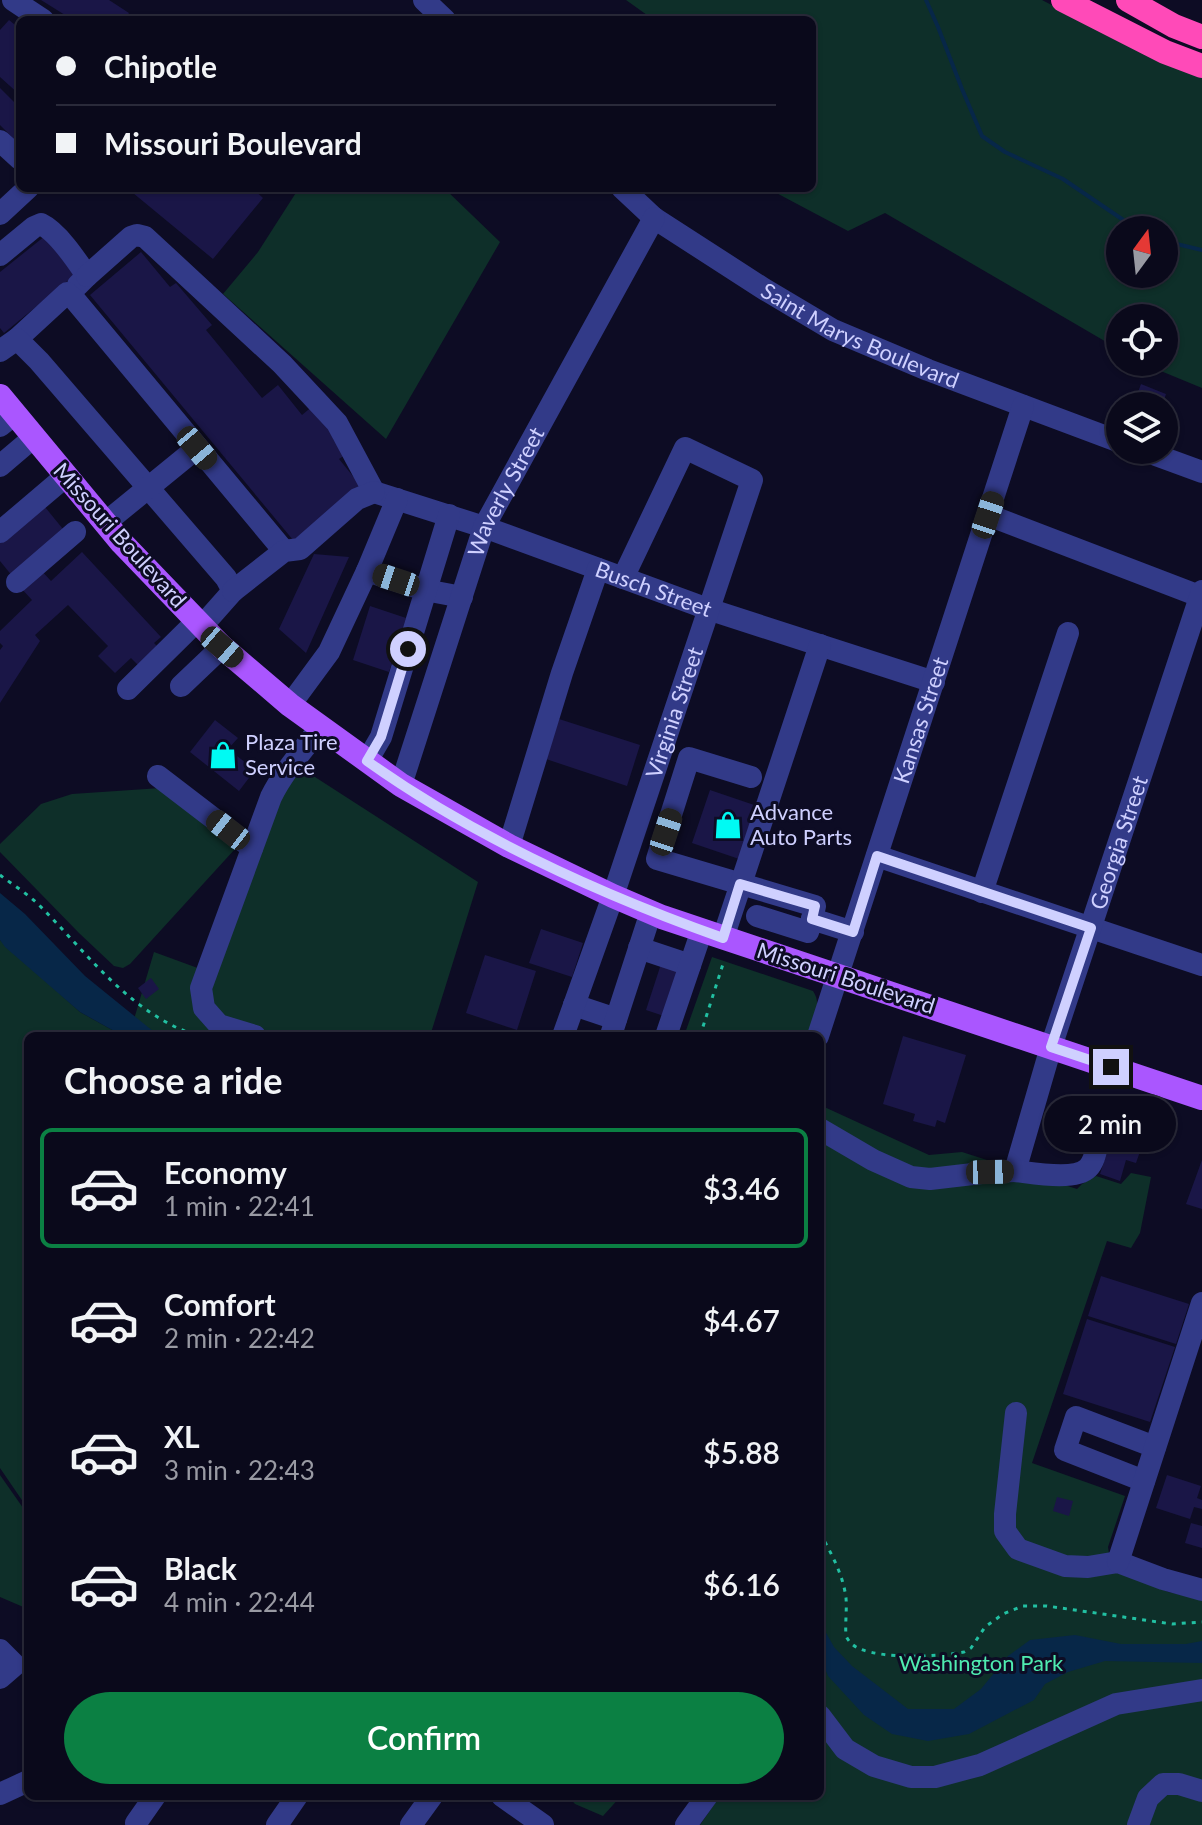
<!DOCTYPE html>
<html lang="en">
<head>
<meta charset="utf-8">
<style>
	body { margin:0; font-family:Lato,sans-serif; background:#181728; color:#f1f3f6; height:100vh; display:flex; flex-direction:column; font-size:30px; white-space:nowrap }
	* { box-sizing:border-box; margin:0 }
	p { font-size:26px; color:#999aa3 }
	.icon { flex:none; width:44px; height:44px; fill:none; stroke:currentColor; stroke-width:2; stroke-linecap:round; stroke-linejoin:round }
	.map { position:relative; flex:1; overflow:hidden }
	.panel { position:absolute; left:24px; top:1032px; width:800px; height:768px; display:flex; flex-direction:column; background:#0a091b; border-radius:12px; box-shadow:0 2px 6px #0004,0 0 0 2px #2a2a3a }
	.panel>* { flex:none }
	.banner { position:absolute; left:16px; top:16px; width:800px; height:176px; border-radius:12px; box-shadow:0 2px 6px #0004,0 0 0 2px #2a2a3a; display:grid; align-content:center; height:176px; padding:0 40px; background:#0a091b }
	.needle { width:52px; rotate:15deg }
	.controls { position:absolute; left:1106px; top:216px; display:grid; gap:16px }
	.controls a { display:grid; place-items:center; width:72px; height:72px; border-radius:50%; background:#0a091b; box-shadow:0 2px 6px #0004,0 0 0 2px #2a2a3a; font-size:40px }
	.end { position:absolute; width:36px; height:36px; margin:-18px; border:10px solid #cfd0ff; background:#111; box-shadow:0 0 0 4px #111 }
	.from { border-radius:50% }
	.bubble { position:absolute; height:56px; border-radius:28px; background:#0a091b; box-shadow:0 2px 6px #0004,0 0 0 2px #2a2a3a; font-size:26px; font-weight:600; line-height:56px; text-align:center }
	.car { position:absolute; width:24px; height:48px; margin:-24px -12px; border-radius:10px; box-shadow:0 0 6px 2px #0007; background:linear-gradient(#222 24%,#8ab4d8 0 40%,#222 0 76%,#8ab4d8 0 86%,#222 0) }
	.banner b { display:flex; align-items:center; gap:28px; height:76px; font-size:30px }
	.banner b+b { border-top:2px solid #2a2a3a }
	.banner i { width:20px; height:20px; background:#f1f3f6 }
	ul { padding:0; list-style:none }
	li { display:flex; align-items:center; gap:24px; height:120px; margin:0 16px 12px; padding:0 24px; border:4px solid transparent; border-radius:12px }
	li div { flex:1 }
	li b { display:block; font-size:30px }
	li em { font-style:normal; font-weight:600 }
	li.selected { border-color:#0b8043 }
	li>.icon { width:72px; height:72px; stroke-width:1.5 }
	h2 { padding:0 40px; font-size:36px; line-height:96px }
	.button { display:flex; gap:16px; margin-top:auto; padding:16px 40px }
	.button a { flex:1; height:92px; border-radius:48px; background:#0b8043; color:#fff; font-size:32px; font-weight:600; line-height:92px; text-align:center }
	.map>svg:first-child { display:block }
	.green { fill:#0e2f29; fill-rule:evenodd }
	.water { fill:#072748 }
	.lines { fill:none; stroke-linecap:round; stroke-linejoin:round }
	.stream { stroke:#072748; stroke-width:4 }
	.building { fill:#1a1647 }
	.path { stroke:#22c0a2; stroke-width:3; stroke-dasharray:4 6; stroke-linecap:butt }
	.minor { stroke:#323a88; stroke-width:22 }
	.major { stroke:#aa56ff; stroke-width:24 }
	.highway { stroke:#ff4ab8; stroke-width:24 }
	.route { stroke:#cfd0ff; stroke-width:10 }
	.labels { text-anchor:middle; stroke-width:6; stroke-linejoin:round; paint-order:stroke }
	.street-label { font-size:22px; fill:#cfd0ff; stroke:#0d0c24 }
	.poi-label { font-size:22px; fill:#cfd0ff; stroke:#0d0c24; text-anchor:start }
	.park-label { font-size:22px; fill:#4febb0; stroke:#0d0c24 }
</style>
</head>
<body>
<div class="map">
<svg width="1202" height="1825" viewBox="0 0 1202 1825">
	<rect width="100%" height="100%" fill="#0d0c24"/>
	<path class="green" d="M626 0H1042L1111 36 1202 77V388L1139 362H1164V318H1120V350L885 213 848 231 767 188H812V20H654ZM1120 230H1164V274H1120Z
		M299 188H444L500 242 386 439 223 294 258 252Z
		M301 768 478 882 430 1036H129L154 952 214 974 278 802Z
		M161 788 235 849 130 964 123 968 114 966 79 933 0 852V844L41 804 72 794Z
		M0 940 80 1012 123 1036H28V1509L0 1468Z
		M712 957 813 991C823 1005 812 1022 807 1036H684Z
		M820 1105 929 1155 962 1152 1077 1189 1082 1184 1096 1176 1121 1184 1131 1173 1151 1177 1140 1233 1131 1248 1107 1241 1032 1463 1125 1496 1108 1547 1112 1572 1128 1575 1168 1592 1202 1599V1781L1177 1773 1157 1779 1128 1825H700L720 1796H820Z
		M0 1475 28 1515V1609L0 1597Z
		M1165 1792 1202 1800V1825H1147L1155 1804Z
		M568 1796H621L603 1816 575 1804Z"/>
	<path class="water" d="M0 893 25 914 85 976 159 1036H123L80 1012 5 947 0 940Z
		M820 1622 834 1647 852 1666 908 1709H954L981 1689 1008 1656 1030 1640 1075 1635 1121 1644H1186L1202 1641V1663L1105 1661 1068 1672 1045 1684 1034 1700 969 1734 928 1741 892 1734 864 1715 828 1676 820 1656Z"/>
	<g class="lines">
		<path class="stream" d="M926 0 938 27 962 89 982 136 1005 152 1063 179 1138 230
			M1164 241 1202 250"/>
	</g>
	<path class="building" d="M41 0H109L129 13 125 20H73Z
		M9 20 20 29V52L18 54 20 56V95L0 77V30Z
		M0 88 20 108V145L0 125Z
		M127 188H252L263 198 213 259Z
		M45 236 76 274 4 333 0 328V272Z
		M141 252 170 287 176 283 212 325 206 330 262 398 278 385 302 415 314 405 338 434 333 439 345 455 339 459 365 491 298 546 90 295Z
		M1141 384 1166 394 1162 406H1133Z
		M45 507 67 534 13 577 0 561V543Z
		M82 552 161 637 154 643 157 646 138 665 131 658 115 673 98 656 108 646 68 605 35 635 40 641 0 703V650L3 646 0 643V631L32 600 20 587 39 568 51 581Z
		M314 554 349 557 306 653 279 629Z
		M370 606 406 618 389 672 353 660Z
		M559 719 640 745 627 786 546 759Z
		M215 720 238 738 228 749 255 770 239 791 190 752Z
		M710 790 763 808 745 861 692 843Z
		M541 929 583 943 572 977 529 963Z
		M485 955 536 971 517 1030 466 1013Z
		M661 964 685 972 670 1018 646 1010Z
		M151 978 159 989 146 999 138 988Z
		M903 1036 966 1055 945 1123 937 1120 935 1127 913 1121 915 1114 883 1104Z
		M1123 1104 1153 1114 1136 1163 1126 1160 1120 1181 1100 1174Z
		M1202 1160V1209L1186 1204Z
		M1101 1276 1189 1304 1176 1344 1088 1316Z
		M1087 1319 1175 1347 1150 1422 1063 1394Z
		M1167 1475 1201 1486 1197 1498 1202 1500V1509L1194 1507 1190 1519 1156 1508Z
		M1057 1497 1073 1501 1069 1516 1053 1511Z
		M1191 1523 1202 1526V1548L1185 1543Z"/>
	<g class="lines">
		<path class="path" d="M0 875C13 885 28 894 40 906 88 954 130 1014 198 1036
			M700 1036 723 964
			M820 1533C831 1553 843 1574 846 1598 847 1610 845 1623 846 1636 849 1642 853 1646 860 1649 886 1659 936 1657 964 1652L971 1648 985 1627 1003 1614 1023 1606H1047L1172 1624 1202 1622"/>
		<g class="minor">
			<path d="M13 0 43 20"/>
			<path d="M424 0 445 20"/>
			<path d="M0 141 20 159"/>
			<path id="s1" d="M622 188 654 218 764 289 833 330 928 370 1120 442"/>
			<path d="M0 214 28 188"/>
			<path d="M0 255 34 227 41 224C58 232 77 261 87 276L78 285"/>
			<path d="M87 276 131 237 137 235 145 237 282 364 337 423 374 492"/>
			<path d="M17 339 67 293 75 300 284 551"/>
			<path d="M0 351 17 339 39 361 226 578 233 591 202 626"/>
			<path d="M0 426 15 414"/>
			<path d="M1142 450 1202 472"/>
			<path d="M0 466 34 437"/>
			<path id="s2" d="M374 492 484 527 708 609 934 682"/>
			<path d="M988 515 1202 597"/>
			<path d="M105 523 197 448"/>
			<path d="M0 532 66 476"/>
			<path d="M367 571 425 590 462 597"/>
			<path d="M17 582 75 532"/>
			<path d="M233 591 284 551 300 549 357 499 374 492"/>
			<path d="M181 686 222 647"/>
			<path d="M128 689 197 621"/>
			<path d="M290 705 329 652 367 571 397 499"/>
			<path d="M367 761 381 737 449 515"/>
			<path d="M158 776 252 848"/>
			<path d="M751 777 689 758 657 859 815 906 812 919"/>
			<path id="s3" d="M401 785 484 527 654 218"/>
			<path d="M509 846 562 673 598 569"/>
			<path d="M877 856 1202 965"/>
			<path d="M982 892 1068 633"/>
			<path d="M757 916 808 932 812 919 853 932"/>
			<path d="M723 938 820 645"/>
			<path d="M639 948 690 965"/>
			<path d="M574 1005 616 1019"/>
			<path d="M255 1036 219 1025 204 1008 201 988 271 797C284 771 303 750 320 728"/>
			<path id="s4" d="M563 1036 613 896 752 480 685 448 623 578"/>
			<path d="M614 1036 611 1035 651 912"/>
			<path d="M666 1036 702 930"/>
			<path id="s5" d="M818 1036 1023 406"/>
			<path id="s6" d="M820 1129 873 1160 911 1177 930 1179 990 1172 1015 1171 1051 1047 1202 591"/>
			<path d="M1015 1171C1033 1173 1075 1181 1088 1168 1094 1162 1096 1151 1098 1143"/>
			<path d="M1016 1413 1005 1514V1531L1018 1549 1065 1566 1088 1567 1118 1562 1163 1579 1202 1590"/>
			<path d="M1144 1481 1065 1450 1076 1417 1155 1447"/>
			<path d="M1118 1562 1202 1303"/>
			<path d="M0 1650 15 1665 0 1678"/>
			<path d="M820 1716 845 1749 874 1766 911 1777H935L980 1765 1116 1704 1202 1690"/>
			<path d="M0 1794 28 1781"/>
			<path d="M502 1796 543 1825"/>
			<path d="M136 1823 155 1796"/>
			<path d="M277 1825 297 1796"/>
			<path d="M411 1825 432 1796"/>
			<path d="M686 1825 707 1796"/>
			<path d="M1138 1825 1148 1798 1163 1784H1179L1202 1791"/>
		</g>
		<path class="major" d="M0 396 122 543 222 647 290 705 401 785 509 846 613 896 662 917 1202 1098"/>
		<path class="highway" d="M1063 0 1165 52 1202 66
			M1128 0 1174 26 1202 37"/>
	</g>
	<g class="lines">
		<path class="route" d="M408 649 381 737 367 761C474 837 599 894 723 938L740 884 815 906 812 919 853 932 877 856 1091 928 1051 1047 1111 1067"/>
	</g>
	<defs>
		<symbol id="shop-bare" viewBox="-9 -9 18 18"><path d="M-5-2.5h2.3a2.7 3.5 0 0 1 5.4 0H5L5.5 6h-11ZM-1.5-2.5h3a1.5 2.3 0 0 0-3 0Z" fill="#00faf3" stroke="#0d0c24" stroke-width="2.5" paint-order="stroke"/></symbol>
	</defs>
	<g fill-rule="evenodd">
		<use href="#shop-bare" x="203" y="735" width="40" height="40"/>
		<use href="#shop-bare" x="708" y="805" width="40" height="40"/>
	</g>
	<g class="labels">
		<g class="street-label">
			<text dy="8" stroke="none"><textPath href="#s1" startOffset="282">Saint Marys Boulevard</textPath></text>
			<text dy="8" stroke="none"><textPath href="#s3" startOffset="312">Waverly Street</textPath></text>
			<text transform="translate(120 535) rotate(48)" y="8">Missouri Boulevard</text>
			<text dy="8" stroke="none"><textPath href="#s2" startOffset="296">Busch Street</textPath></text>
			<text dy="8" stroke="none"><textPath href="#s4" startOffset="342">Virginia Street</textPath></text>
			<text dy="8" stroke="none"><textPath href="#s5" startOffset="332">Kansas Street</textPath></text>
			<text dy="8" stroke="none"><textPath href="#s6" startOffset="552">Georgia Street</textPath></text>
			<text transform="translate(846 978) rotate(18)" y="8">Missouri Boulevard</text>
		</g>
		<g class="poi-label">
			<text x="245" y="750">Plaza Tire<tspan x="245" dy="25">Service</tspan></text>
			<text x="750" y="820">Advance<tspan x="750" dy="25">Auto Parts</tspan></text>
		</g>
		<g class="park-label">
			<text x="981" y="1671">Washington Park</text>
		</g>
	</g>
</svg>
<div class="controls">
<a><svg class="needle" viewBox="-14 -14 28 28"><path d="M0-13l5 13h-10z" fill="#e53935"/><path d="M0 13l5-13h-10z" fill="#999aa3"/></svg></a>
<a><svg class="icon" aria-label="locate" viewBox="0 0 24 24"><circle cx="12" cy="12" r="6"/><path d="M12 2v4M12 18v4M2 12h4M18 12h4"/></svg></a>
<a><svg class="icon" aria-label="layers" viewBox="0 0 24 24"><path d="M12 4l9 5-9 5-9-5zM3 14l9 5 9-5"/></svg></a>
</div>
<i class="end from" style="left:408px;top:649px"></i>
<i class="end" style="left:1111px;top:1067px"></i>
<div class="bubble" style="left:1044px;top:1096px;width:132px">2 min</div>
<i class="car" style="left:197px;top:448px;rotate:140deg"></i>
<i class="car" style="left:988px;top:515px;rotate:18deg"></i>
<i class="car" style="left:396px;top:580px;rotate:288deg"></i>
<i class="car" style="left:222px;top:647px;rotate:131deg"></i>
<i class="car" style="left:228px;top:830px;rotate:308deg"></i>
<i class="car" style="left:666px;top:832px;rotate:18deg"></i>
<i class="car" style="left:990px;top:1172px;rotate:89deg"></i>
<div class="banner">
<b><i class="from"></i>Chipotle</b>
<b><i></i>Missouri Boulevard</b>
</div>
<section class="panel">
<h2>Choose a ride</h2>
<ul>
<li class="selected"><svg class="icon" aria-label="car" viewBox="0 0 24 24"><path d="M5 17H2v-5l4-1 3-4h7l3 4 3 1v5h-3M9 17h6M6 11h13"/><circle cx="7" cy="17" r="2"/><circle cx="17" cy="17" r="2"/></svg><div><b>Economy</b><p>1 min · 22:41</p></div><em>$3.46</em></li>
<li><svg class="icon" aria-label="car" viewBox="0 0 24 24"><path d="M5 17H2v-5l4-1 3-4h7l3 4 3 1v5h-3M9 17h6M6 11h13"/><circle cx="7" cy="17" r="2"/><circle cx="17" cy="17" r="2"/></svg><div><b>Comfort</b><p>2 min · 22:42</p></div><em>$4.67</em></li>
<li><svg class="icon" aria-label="car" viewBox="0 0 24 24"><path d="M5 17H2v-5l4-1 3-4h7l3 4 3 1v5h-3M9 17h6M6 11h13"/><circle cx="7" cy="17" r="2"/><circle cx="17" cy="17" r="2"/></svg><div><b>XL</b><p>3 min · 22:43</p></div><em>$5.88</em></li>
<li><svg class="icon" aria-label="car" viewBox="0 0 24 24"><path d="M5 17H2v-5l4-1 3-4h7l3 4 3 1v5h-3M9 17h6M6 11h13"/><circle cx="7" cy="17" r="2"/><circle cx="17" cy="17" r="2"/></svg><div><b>Black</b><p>4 min · 22:44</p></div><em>$6.16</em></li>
</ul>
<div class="button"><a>Confirm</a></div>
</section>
</div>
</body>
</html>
